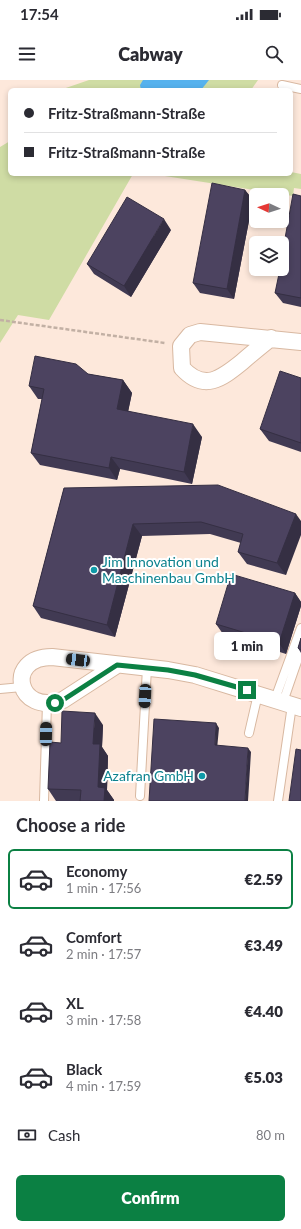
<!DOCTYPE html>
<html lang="en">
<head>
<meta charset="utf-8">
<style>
	body { margin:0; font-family:Lato,sans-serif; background:#f7f7f7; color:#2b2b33; height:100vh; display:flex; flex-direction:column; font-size:15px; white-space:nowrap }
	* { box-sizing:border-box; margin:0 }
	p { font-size:13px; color:#7c7c81 }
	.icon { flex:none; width:22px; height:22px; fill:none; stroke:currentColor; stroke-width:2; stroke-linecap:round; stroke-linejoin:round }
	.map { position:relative; height:721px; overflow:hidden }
	.sheet { display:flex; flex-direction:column; background:#fff; flex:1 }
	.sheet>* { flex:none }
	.top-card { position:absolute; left:8px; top:8px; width:285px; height:88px; border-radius:6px; box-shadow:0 2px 6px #0003; display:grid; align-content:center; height:88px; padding:0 16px; background:#fff }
	.needle { width:26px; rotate:274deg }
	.tools { position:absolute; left:249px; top:108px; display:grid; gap:8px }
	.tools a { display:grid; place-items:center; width:40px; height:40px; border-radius:6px; background:#fff; box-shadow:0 2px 6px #0003; font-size:20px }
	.end { position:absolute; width:18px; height:18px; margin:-9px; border:5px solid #0b8043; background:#fff; box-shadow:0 0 0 2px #fff }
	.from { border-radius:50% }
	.bubble { position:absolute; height:28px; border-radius:6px; background:#fff; box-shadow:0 2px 6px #0003; font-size:13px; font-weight:800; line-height:28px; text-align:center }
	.car { position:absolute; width:12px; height:24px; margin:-12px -6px; border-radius:5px; box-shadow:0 0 3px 1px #0007; background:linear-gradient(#222 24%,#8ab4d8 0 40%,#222 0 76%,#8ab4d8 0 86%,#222 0) }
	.top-card b { display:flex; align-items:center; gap:14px; height:38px; font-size:15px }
	.top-card b+b { border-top:1px solid #e1e1e2 }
	.top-card i { width:10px; height:10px; background:#2b2b33 }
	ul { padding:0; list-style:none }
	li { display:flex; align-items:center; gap:12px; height:60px; margin:0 8px 6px; padding:0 8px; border:2px solid transparent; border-radius:6px }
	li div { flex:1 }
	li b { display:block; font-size:15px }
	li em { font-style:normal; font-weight:800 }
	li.current { border-color:#0b8043 }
	li>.icon { width:36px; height:36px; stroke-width:1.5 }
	h2 { padding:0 16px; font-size:18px; line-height:48px }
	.pay { display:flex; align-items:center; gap:10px; height:44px; padding:0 16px; font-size:15px }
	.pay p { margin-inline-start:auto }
	.button { display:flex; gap:8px; margin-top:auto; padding:8px 16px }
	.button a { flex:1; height:46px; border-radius:6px; background:#0b8043; color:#fff; font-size:16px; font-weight:800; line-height:46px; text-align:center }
	.status { display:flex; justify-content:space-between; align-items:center; height:28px; padding:0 20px; background:#fff; direction:ltr }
	.status svg { height:11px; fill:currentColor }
	header { display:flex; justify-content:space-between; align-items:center; height:52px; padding:0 16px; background:#fff; font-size:18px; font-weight:800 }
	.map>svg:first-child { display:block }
	.green { fill:#cfdca4 }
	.water { fill:#56b2ee }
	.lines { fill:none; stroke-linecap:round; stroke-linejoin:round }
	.service-casing { stroke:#d8b8a1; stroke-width:10 }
	.minor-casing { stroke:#d8b8a1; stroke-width:18 }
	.path { stroke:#c2b0a4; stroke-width:2.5; stroke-dasharray:4 2; stroke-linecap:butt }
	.service { stroke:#fff; stroke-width:8 }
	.minor { stroke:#fff; stroke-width:16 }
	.wall { fill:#413a53 }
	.shaded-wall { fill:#352f43 }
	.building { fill:#4c4360; stroke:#352f43 }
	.route { stroke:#0b8043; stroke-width:5 }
	.culture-dot { fill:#0f9aa8; stroke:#fff; stroke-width:1.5 }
	.labels { text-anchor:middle; stroke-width:4; stroke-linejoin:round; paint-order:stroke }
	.culture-label { font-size:14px; fill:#0d838f; stroke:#fff; text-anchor:start }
</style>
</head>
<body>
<div class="status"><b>17:54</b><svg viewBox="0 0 49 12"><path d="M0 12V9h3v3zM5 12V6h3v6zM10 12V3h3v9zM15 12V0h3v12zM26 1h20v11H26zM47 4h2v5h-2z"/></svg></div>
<header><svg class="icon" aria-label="menu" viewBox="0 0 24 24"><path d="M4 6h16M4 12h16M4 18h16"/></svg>Cabway<svg class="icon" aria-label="search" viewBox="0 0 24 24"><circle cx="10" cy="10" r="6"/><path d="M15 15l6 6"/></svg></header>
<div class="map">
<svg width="301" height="721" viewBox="0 0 301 721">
	<rect width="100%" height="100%" fill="#fde8db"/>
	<path class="green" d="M89 0H258L251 10H60Z
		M10 61V94H133L49 240 18 235 0 263V67Z
		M291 92 301 94V109L294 108 293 116 152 94H291Z"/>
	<path class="water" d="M143 0H209L201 10H141L140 5Z"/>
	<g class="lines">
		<defs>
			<path id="service" d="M282 5 301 9
				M0 609 22 607
				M275 619 301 548
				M283 622 301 570
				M249 653 258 614
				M140 716 147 588
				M44 721 47 623
				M278 721 292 625"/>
			<path id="minor" d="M271 258C261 266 251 274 242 282 221 299 204 312 182 288L181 266 190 255 200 252 301 262
				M117 585 63 620C17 637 4 577 52 577L168 590 195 595 301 628"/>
		</defs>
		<use href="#service" class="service-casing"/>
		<use href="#minor" class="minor-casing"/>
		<path class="path" d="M0 240 165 263"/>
		<use href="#service" class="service"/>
		<use href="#minor" class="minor"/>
	</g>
	<path class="wall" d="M245 110 253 120 234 219 200 213 193 203Z
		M301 116V227L283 223 275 213Z
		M171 150 131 217 94 194 87 184Z
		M88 294 123 300 132 313 128 331 202 357 192 404 120 389 117 400 40 385 31 373 42 319H38L29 306Z
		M301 298V372L269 361 260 349Z
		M64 408 296 434 286 495 247 484 238 472 241 463 210 454 142 456 115 557 41 538 33 526Z
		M295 513 301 522V526L286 574 223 554 216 544Z
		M301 558V573L298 568Z
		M103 645 102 667 108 676 107 710 114 720V721H56L48 709 61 663Z"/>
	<path class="shaded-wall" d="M245 110 253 120 234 219 227 209Z
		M164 139 171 150 131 217 124 206Z
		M123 300 132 313 126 342 117 329Z
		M193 344 202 357 192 404 184 392Z
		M111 377 120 389 117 400 109 388Z
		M296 434 301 441V455L286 495 277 483Z
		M133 444 142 456 115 557 107 545Z
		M295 513 301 522V526L286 574 279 563Z
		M95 633 103 645 102 667 108 676 107 710 114 720V721H104L98 707 93 664Z
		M216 643 219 648 217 669 215 665Z
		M248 668 251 672 248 721H245Z"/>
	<path class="building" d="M212 103 245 110 227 209 193 203Z
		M293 114 301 116V218L275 213 280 189H282V175Z
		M127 117 164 139 124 206 87 184Z
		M35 276 76 284 88 294 123 300 117 329 193 344 184 392 111 377 109 388 31 373 44 309 29 306Z
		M280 291 301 298V363L260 349Z
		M218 405 296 434 277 483 238 472 243 454 201 442 133 444 107 545 33 526 64 408Z
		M231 494 295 513 279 563 216 544Z
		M301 558V570L298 568Z
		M62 631 95 633 93 664H100L98 707 105 708 104 721H80L81 710 48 709 50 662 61 663Z
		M154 639 216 643 215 665 248 668 245 721H149Z
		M296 669 301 670V721H289Z"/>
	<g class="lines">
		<path class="route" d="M55 623 63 620 117 585 168 590 195 595 247 610"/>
	</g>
	<g class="culture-dot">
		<circle cx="94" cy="490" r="4"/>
		<circle cx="202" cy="696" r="4"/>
	</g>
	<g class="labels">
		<g class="culture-label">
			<text x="102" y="487">Jim Innovation und<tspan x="102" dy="16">Maschinenbau GmbH</tspan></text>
			<text x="194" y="701" text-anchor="end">Azafran GmbH</text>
		</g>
	</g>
</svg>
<div class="tools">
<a><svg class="needle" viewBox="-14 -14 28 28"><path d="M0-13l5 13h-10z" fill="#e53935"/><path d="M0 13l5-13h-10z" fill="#7c7c81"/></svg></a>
<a><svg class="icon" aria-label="layers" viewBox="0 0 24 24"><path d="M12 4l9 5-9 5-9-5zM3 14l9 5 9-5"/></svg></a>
</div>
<i class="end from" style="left:55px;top:623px"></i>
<i class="end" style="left:247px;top:610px"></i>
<div class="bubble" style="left:214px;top:552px;width:66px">1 min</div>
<i class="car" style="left:78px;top:580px;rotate:277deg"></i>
<i class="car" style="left:145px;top:616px;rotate:183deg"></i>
<i class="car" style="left:46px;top:654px;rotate:1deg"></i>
<div class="top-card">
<b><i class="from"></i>Fritz-Straßmann-Straße</b>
<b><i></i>Fritz-Straßmann-Straße</b>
</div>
</div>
<section class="sheet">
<h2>Choose a ride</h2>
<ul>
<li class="current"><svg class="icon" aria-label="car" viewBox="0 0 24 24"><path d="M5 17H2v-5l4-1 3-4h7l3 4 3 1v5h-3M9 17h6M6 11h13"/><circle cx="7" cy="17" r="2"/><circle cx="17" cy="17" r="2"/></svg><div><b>Economy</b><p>1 min · 17:56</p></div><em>€2.59</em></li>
<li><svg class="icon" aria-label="car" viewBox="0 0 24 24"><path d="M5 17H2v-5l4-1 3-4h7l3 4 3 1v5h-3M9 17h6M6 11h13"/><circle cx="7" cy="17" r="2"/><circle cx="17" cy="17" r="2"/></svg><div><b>Comfort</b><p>2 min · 17:57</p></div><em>€3.49</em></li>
<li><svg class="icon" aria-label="car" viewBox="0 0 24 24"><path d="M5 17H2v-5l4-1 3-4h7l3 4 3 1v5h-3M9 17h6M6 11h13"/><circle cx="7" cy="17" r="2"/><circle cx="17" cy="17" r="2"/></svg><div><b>XL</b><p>3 min · 17:58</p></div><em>€4.40</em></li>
<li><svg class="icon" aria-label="car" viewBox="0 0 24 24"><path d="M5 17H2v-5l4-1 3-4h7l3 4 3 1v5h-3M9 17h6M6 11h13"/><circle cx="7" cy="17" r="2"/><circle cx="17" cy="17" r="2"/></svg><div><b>Black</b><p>4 min · 17:59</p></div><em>€5.03</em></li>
</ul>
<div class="pay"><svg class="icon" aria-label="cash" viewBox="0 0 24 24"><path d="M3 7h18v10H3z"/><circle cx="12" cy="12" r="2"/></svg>Cash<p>80 m</p></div>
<div class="button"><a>Confirm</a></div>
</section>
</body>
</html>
